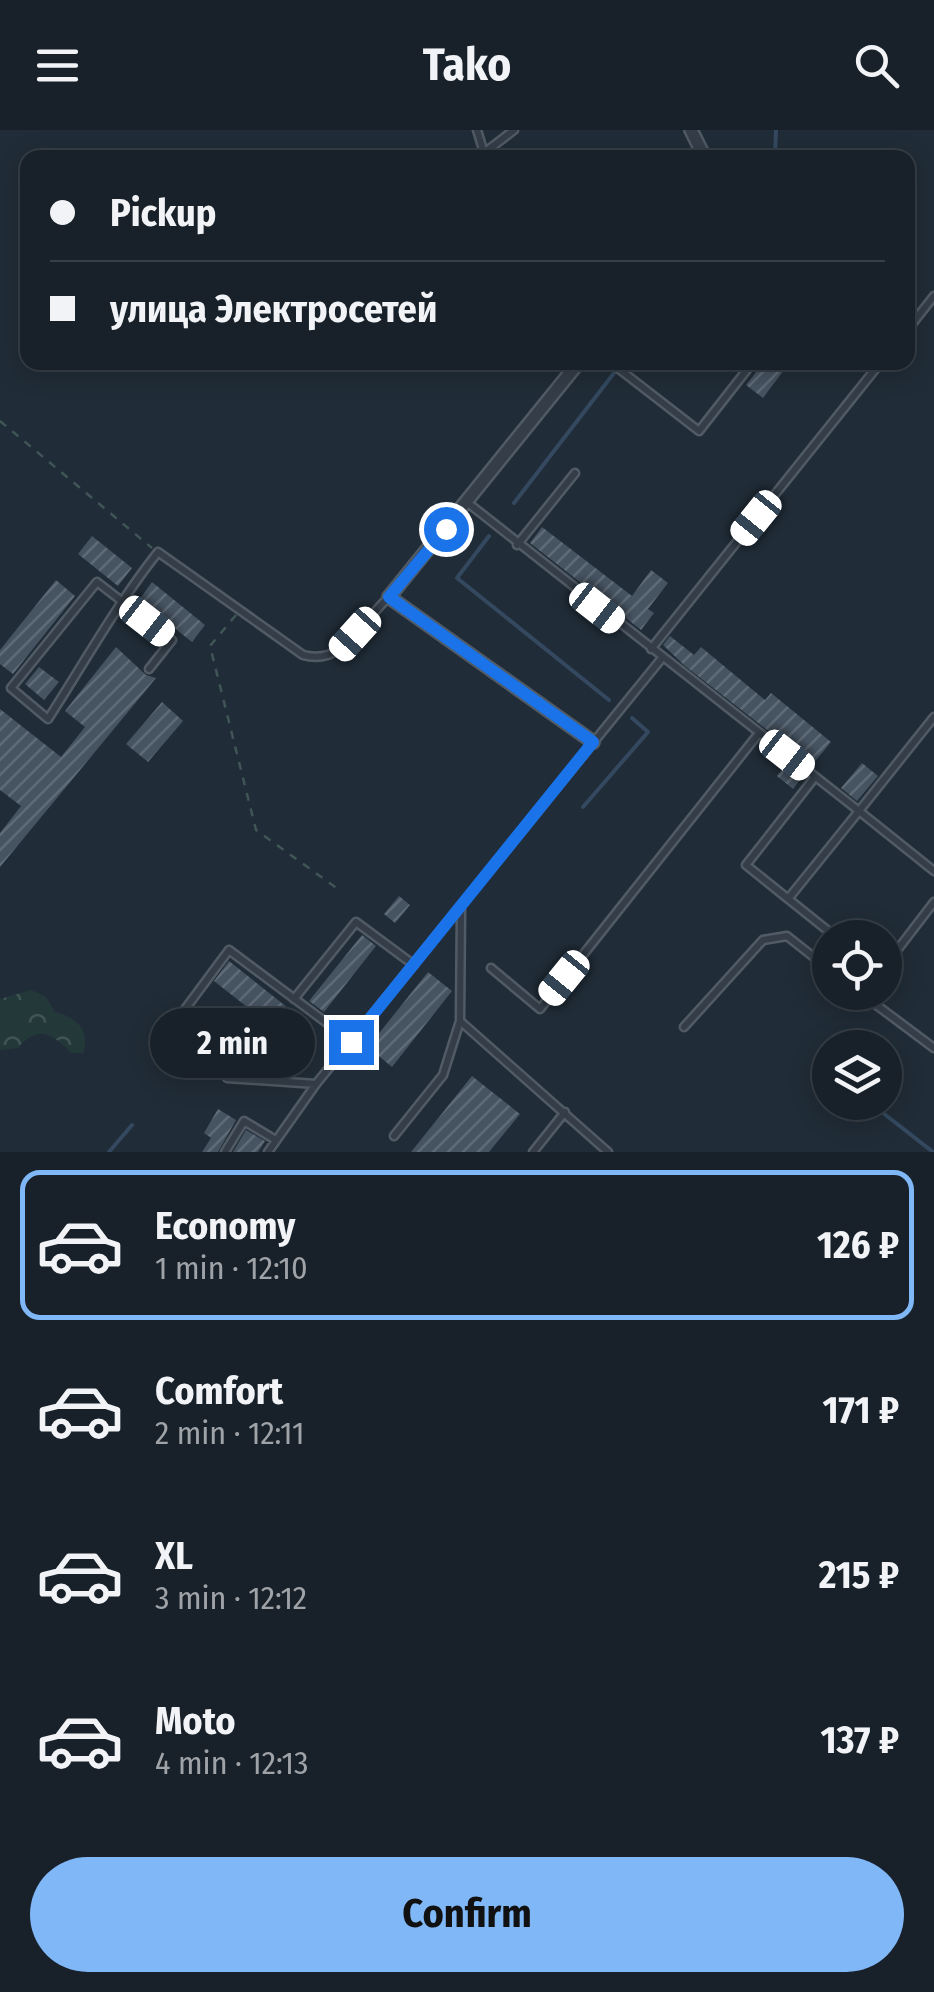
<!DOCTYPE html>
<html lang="en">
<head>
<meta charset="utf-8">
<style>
	body { margin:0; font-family:"Fira Sans Condensed",sans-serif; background:#212931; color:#f1f3f6; height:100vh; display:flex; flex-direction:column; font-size:38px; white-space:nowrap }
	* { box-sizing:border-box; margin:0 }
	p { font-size:32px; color:#9fa3a8 }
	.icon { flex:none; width:55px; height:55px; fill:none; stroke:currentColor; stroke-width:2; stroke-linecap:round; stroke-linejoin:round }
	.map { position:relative; height:1022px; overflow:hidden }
	.panel { display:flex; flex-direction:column; background:#182129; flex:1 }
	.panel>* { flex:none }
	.top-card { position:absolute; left:20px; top:20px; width:895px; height:220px; border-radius:20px; box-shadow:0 5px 25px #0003,0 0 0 2px #363e46; display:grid; align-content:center; height:220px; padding:0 30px; background:#182129 }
	.tools { position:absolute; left:812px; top:790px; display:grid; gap:20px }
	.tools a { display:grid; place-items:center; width:90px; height:90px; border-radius:50%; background:#182129; box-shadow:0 5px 25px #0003,0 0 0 2px #363e46; font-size:50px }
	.end { position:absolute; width:45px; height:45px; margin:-22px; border:12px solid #1a73e8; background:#fff; box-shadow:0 0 0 5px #fff }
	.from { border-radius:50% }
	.bubble { position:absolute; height:70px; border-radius:35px; background:#182129; box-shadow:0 5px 25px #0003,0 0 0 2px #363e46; font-size:32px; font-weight:700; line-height:70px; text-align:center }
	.car { position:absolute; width:30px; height:60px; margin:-30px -15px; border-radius:12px; box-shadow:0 0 8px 2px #0007; background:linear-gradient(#fff 24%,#345 0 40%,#fff 0 76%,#345 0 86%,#fff 0) }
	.top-card b { display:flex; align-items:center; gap:35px; height:95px; font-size:38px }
	.top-card b+b { border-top:2px solid #363e46 }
	.top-card i { width:25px; height:25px; background:#f1f3f6 }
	ul { padding:18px 0 0; list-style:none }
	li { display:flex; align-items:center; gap:30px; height:150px; margin:0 20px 15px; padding:0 10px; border:5px solid transparent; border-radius:20px }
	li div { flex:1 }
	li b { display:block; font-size:38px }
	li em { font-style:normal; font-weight:700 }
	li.current { border-color:#80b7f7 }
	li>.icon { width:90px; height:90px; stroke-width:1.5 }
	.cta { display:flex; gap:20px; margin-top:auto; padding:20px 30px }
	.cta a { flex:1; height:115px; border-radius:60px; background:#80b7f7; color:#111; font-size:40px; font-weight:700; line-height:115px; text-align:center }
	header { display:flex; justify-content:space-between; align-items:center; height:130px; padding:0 30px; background:#182129; font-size:45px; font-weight:700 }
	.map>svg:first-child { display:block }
	.forest { fill:url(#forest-crowns) }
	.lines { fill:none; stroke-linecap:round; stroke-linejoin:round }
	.stream { stroke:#34495f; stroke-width:4 }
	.building { fill:url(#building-hatch) }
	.service-casing { stroke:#515b65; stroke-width:11 }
	.minor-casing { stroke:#515b65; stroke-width:16 }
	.path { stroke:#405556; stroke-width:2.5; stroke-dasharray:8 8; stroke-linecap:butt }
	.service { stroke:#343d48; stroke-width:6 }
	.minor { stroke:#343d48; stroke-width:11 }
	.route { stroke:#1a73e8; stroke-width:12 }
</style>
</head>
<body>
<header><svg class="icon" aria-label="menu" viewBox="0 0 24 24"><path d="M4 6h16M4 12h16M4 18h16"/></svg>Tako<svg class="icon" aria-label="search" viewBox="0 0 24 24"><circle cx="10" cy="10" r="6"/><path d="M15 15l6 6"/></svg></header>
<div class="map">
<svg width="934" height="1022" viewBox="0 0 934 1022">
	<defs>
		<pattern id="forest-crowns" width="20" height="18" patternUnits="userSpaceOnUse" patternTransform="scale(2.5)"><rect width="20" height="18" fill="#233939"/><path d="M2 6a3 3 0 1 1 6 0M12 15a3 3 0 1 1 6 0" fill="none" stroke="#405454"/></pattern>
		<pattern id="building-hatch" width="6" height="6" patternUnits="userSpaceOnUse" patternTransform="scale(2.5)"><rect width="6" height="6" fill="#465361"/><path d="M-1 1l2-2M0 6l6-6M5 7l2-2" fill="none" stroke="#5e6a76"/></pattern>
	</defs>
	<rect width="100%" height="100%" fill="#202c37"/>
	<path class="forest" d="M31 860 46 867 55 882C76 887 91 900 83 923H71C53 903 37 895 18 918L0 920V869Z"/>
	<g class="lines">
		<path class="stream" d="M775 28 776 0
			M514 373 614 243
			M489 406 457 448 609 570
			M583 677 648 602 632 588
			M869 972 933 1022
			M109 1022 132 995"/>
	</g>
	<path class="building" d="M764 232H790L763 268 746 255Z
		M542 397 632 466 651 440 668 453 648 479 654 483 641 500 530 413Z
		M92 406 132 438 118 456 78 424Z
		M56 450 75 466 13 544 0 534V520Z
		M152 452 205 495 192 512 139 470Z
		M670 506 694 525 701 517 765 570 771 563 831 612 812 635 685 536 663 515Z
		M116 517 146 545 156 548 0 737V703L21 676 0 660V579L61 627 85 597 65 581Z
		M39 537 59 552 44 570 25 554Z
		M162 572 183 591 148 632 126 614Z
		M787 633 803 646 793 659 777 646Z
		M862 633 878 646 857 671 841 658Z
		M399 766 410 775 395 793 384 784Z
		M362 805 376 816 324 882 309 871Z
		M229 831 312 897 297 916 214 851Z
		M428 842 452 861 392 937 368 917Z
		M472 946 520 984 489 1022H411Z
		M218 979 236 990 218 1022H202L211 1008 204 1003Z
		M246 1000 265 1011 258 1022H233Z"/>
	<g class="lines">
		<defs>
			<path id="service" d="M477 0 484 23 514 0
				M908 199 934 166
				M610 232 699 301 753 232
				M468 373 859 681 934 587
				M517 415 575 343
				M651 519 881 232
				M149 539 172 510 97 452 11 558 48 589C84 533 117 474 158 422L303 525C345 536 361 492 389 467
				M815 647 746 735 837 808
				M788 769 859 681 934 741
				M461 780 460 891 608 1022
				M885 836 934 772
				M491 838 540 879 759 603
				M859 862 934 918
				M294 869 356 792 414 835
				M684 897 763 810 787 806 830 840
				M171 898 229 820 351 911
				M227 948 316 954 268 1022
				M316 954 662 528
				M394 1006 443 945 460 891
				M225 1022 244 991 274 1009
				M533 1022 565 982"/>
			<path id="minor" d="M691 0 705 28
				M579 232 389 467 593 612"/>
		</defs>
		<use href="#service" class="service-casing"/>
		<use href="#minor" class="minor-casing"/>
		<path class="path" d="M0 291 152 418
			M236 485 210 516 256 700 338 759"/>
		<use href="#service" class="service"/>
		<use href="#minor" class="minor"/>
	</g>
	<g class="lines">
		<path class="route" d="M351 912 593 612 389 467 446 399"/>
	</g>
</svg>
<div class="tools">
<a><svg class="icon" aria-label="locate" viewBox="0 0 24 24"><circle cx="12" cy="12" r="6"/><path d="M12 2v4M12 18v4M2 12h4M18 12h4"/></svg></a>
<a><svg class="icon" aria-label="layers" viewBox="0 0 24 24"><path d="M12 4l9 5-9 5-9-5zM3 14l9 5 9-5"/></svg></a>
</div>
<i class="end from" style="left:446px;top:399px"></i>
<i class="end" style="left:351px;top:912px"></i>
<div class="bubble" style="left:150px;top:878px;width:165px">2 min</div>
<i class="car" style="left:756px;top:388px;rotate:219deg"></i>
<i class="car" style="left:597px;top:478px;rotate:128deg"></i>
<i class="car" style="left:147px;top:491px;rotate:128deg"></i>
<i class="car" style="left:355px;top:504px;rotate:222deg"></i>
<i class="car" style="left:787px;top:625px;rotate:128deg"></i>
<i class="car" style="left:564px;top:848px;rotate:219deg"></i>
<div class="top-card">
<b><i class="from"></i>Pickup</b>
<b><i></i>улица Электросетей</b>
</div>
</div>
<section class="panel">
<ul>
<li class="current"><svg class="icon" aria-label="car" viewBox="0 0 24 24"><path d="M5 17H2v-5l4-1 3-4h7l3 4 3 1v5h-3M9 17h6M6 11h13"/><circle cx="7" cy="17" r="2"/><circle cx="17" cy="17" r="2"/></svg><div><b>Economy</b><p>1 min · 12:10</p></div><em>126 ₽</em></li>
<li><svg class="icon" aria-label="car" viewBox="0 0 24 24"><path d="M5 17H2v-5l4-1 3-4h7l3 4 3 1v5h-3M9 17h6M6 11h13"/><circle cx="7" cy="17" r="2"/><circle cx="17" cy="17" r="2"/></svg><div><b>Comfort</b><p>2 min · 12:11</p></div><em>171 ₽</em></li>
<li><svg class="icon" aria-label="car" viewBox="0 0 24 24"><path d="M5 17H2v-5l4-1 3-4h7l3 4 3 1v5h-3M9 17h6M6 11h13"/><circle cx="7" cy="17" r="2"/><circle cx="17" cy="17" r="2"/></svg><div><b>XL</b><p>3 min · 12:12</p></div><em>215 ₽</em></li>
<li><svg class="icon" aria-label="car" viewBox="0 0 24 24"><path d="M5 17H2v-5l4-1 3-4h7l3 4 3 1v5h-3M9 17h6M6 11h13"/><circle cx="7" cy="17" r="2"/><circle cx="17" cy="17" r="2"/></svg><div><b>Moto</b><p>4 min · 12:13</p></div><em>137 ₽</em></li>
</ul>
<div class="cta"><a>Confirm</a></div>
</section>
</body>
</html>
